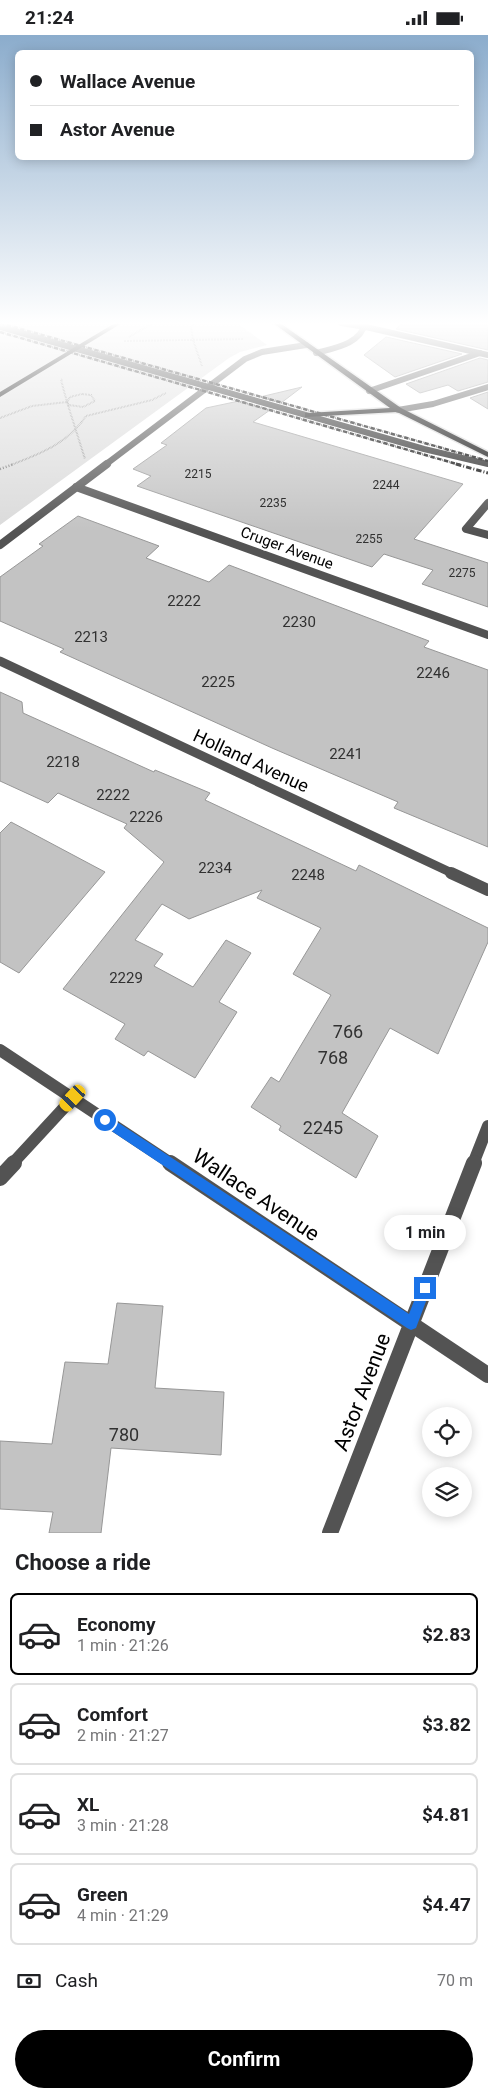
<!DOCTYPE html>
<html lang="en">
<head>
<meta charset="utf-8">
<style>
	body { margin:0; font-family:Roboto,sans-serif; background:#f6f6f6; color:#202124; height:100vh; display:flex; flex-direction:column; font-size:19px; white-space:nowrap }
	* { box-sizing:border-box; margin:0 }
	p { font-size:16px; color:#757577 }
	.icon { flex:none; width:28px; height:28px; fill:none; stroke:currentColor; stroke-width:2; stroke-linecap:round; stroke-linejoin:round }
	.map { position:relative; height:1498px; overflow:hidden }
	.sheet { display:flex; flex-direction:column; background:#fff; flex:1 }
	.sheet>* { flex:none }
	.top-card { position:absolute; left:15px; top:15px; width:459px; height:110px; border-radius:8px; box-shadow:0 2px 12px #0003; display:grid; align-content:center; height:110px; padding:0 15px; background:#fff }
	.tools { position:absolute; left:422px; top:1372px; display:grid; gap:10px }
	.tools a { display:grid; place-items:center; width:50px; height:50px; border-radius:50%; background:#fff; box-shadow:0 2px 12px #0003; font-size:25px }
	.end { position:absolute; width:22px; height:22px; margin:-11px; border:6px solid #1a73e8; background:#fff; box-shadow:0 0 0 2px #fff }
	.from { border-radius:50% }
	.bubble { position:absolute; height:35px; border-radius:18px; background:#fff; box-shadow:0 2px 12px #0003; font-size:16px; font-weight:700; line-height:35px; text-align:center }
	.car { position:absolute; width:15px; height:30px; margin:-15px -8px; border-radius:6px; box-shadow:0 0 4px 1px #0007; background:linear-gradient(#f5c518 24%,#345 0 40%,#f5c518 0 76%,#345 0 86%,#f5c518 0) }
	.top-card b { display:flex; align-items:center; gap:18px; height:48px; font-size:19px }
	.top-card b+b { border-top:1px solid #e0e0e0 }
	.top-card i { width:12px; height:12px; background:#202124 }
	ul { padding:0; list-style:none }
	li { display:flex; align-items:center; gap:15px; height:82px; margin:0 10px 8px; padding:0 5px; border:2px solid #e0e0e0; border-radius:8px }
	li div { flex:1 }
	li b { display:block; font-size:19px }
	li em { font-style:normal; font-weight:700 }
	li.on { border-color:#000 }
	li>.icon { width:45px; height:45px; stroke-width:1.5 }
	h2 { padding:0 15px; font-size:22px; line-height:60px }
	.pay { display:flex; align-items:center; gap:12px; height:55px; padding:0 15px; font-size:19px }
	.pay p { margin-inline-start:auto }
	.cta { display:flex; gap:10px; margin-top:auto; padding:10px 15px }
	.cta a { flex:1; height:58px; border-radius:30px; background:#000; color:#fff; font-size:20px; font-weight:700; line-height:58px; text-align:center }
	.status { display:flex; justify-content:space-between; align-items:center; height:35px; padding:0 25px; background:#fff; direction:ltr }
	.status svg { height:14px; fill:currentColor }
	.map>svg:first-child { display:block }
	.green { fill:#dadada }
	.building { fill:#c3c3c3; stroke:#979797 }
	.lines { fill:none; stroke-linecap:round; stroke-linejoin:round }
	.primary-casing { stroke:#dbdbdb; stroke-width:3 }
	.path-far1 { stroke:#757575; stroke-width:2; stroke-dasharray:0.5 1; stroke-linecap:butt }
	.path { stroke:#757575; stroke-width:2.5; stroke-dasharray:1 2; stroke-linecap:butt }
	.service-far3 { stroke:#535353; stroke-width:6 }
	.service-far2 { stroke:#535353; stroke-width:8 }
	.service-far1 { stroke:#535353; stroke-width:12 }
	.service { stroke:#535353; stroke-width:16 }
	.minor-far4 { stroke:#535353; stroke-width:6 }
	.minor-far3 { stroke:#535353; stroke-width:8 }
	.minor-far2 { stroke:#535353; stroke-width:9 }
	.minor-far1 { stroke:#535353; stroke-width:12 }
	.minor { stroke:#535353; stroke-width:16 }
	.tertiary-far1 { stroke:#535353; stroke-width:6 }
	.tertiary { stroke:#535353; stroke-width:8 }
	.secondary { stroke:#202020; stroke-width:6 }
	.primary { fill:#000; fill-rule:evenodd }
	.rail-far1 { stroke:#000; stroke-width:2.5; stroke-dasharray:4.5 1 0.5 1; stroke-linecap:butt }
	.rail { stroke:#000; stroke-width:3; stroke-dasharray:5.5 2 1 2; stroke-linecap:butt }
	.route { fill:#1a73e8 }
	.labels { text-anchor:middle; stroke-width:4; stroke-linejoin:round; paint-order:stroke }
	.far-number-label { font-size:12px; fill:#313131 }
	.far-street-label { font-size:15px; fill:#000; stroke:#fff }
	.number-label { font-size:15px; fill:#313131 }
	.street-label { font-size:18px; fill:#000; stroke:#fff }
	.near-number-label { font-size:18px; fill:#313131 }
	.near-street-label { font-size:21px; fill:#000; stroke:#fff }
</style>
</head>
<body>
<div class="status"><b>21:24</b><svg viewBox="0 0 49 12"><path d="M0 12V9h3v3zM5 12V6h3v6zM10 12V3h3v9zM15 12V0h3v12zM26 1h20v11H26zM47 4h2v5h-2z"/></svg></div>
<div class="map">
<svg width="488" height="1498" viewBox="0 0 488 1498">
	<rect width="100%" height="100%" fill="#fff"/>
	<path class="green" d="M0 288H237L267 310 240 317 229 323 0 490Z"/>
	<path class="building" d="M403 288H488V315L396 294Z
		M386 302 462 319 395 342 364 320Z
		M480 323 488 325V347L458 356 448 350 420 358 406 349Z
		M302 352 281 368 260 362Z
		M488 357V374L470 363Z
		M239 366 270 375 253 387 463 449 414 504 488 528V572L422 549 433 535 384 519 372 532 137 451 151 441 133 434 167 410 161 408 206 373Z
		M78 481 159 511 146 523 209 547 229 530 429 606 424 612 488 635V812L394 773 398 767 272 713 60 617 64 614 0 586V542L43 511 39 509Z
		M0 657 22 667 23 678 154 737 155 735 210 758 205 765 356 836 359 830 488 893V907L438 1019 390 993 342 1078 378 1101 356 1143 279 1095 281 1091 251 1072 271 1042 279 1047 331 960 293 939 321 893 257 863 262 855 189 884 162 869 135 905 163 919 154 931 193 952 226 905 251 918 219 967 237 977 195 1043 148 1016 144 1021 115 1004 125 989 63 954 164 827 124 793 127 789 58 758 48 768 0 746Z
		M11 787 105 837 19 938 0 927V798Z
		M117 1268 163 1271 155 1353 224 1357 221 1420 111 1413 101 1498H49L53 1477 0 1474V1406L52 1409 65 1327 108 1329Z"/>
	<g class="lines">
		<defs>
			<path id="primary" d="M115 288H122L0 362V357Z
				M273 288H280L401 373 488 417V422L397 377 305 382V378H308L390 373Z"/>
		</defs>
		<use href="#primary" class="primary-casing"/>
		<path class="path-far1" d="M194 288 191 292 193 305 202 331
			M129 302 153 288
			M124 306 244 304
			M82 359 91 360 95 366 83 372 69 370 67 367 70 362Z
			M67 367 85 424
			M0 383 32 371 67 367 61 345 63 344
			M11 430C41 418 67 409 86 381L152 365 166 358"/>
		<path class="path" d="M0 434 14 429"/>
		<path class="service-far3" d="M341 288 366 292
			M369 356 480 318"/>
		<path class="service-far2" d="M488 468 466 494 488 500"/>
		<path class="service-far1" d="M12 1129 73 1063"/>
		<path class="service" d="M0 1143 14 1128"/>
		<path class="minor-far4" d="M366 292 488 320
			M316 318C334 313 361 309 365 288
			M398 375 433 369 488 352"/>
		<path class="minor-far3" d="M76 452 488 600"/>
		<path class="minor-far2" d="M0 626 454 839"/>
		<path class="minor-far1" d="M451 838 488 855
			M0 1015 172 1129
			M473 1129 488 1091"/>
		<path class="minor" d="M170 1128 488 1340
			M330 1498 474 1128"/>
		<path class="tertiary-far1" d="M105 430 245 324 262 317 306 310"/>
		<path class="tertiary" d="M0 510 107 429"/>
		<path class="secondary" d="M0 292 424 414 488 429"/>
		<use href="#primary" class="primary"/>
		<path class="rail-far1" d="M0 288 488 426
			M0 297 460 430"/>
		<path class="rail" d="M456 429 488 438"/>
	</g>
	<linearGradient id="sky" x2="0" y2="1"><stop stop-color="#8baccc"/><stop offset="0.58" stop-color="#fff"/><stop offset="1" stop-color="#fff" stop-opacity="0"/></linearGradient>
	<rect width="488" height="497" fill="url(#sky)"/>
	<path class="route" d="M105 1079 409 1279 421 1248 425 1246 429 1248 431 1253 416 1293 411 1295 407 1293 101 1089 100 1085 101 1081Z"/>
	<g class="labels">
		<g class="far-number-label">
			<text x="198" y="443">2215</text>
			<text x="386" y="454">2244</text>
			<text x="273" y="472">2235</text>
			<text x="369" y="508">2255</text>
			<text x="462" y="542">2275</text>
		</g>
		<g class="far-street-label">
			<text transform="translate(287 513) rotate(20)" y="5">Cruger Avenue</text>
		</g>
		<g class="number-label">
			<text x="184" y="571">2222</text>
			<text x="299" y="592">2230</text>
			<text x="91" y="607">2213</text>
			<text x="433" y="643">2246</text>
			<text x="218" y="652">2225</text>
			<text x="346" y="724">2241</text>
			<text x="63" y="732">2218</text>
			<text x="113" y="765">2222</text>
			<text x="146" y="787">2226</text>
			<text x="215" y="838">2234</text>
			<text x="308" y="845">2248</text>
			<text x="126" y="948">2229</text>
		</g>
		<g class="street-label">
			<text transform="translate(251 726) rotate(25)" y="6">Holland Avenue</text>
		</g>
		<g class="near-number-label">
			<text x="348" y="1003">766</text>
			<text x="333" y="1029">768</text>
			<text x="323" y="1099">2245</text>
			<text x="124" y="1406">780</text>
		</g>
		<g class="near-street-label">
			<text transform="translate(256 1160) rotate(34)" y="7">Wallace Avenue</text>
			<text transform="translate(362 1357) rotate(-69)" y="7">Astor Avenue</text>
		</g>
	</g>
</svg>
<div class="tools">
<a><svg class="icon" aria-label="locate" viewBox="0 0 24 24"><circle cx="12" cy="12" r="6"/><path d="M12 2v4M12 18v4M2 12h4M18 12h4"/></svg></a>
<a><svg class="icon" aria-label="layers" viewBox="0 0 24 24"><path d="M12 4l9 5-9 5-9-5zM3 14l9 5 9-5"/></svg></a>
</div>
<i class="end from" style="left:105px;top:1085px"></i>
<i class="end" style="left:425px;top:1253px"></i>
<div class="bubble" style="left:384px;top:1180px;width:82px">1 min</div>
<i class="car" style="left:73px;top:1063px;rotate:223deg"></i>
<div class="top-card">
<b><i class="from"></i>Wallace Avenue</b>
<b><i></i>Astor Avenue</b>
</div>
</div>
<section class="sheet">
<h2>Choose a ride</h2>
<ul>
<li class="on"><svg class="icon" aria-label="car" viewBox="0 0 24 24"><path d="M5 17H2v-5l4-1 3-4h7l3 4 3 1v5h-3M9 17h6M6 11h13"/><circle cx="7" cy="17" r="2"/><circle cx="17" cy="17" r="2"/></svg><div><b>Economy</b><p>1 min · 21:26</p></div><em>$2.83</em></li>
<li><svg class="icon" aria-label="car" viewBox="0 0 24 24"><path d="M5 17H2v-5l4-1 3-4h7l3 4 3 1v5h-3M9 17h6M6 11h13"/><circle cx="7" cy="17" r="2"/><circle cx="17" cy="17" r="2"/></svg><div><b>Comfort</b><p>2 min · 21:27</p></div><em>$3.82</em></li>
<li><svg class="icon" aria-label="car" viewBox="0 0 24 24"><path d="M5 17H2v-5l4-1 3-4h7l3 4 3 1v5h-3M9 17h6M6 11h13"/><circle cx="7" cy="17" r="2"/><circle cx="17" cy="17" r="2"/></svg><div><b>XL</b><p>3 min · 21:28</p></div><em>$4.81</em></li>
<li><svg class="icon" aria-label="car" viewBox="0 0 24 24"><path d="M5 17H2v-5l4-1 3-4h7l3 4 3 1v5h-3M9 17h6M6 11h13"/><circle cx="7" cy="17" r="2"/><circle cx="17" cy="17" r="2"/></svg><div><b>Green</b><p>4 min · 21:29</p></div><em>$4.47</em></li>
</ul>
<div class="pay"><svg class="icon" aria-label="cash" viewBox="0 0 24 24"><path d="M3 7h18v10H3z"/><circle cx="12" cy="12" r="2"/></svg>Cash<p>70 m</p></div>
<div class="cta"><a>Confirm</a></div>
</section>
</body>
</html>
